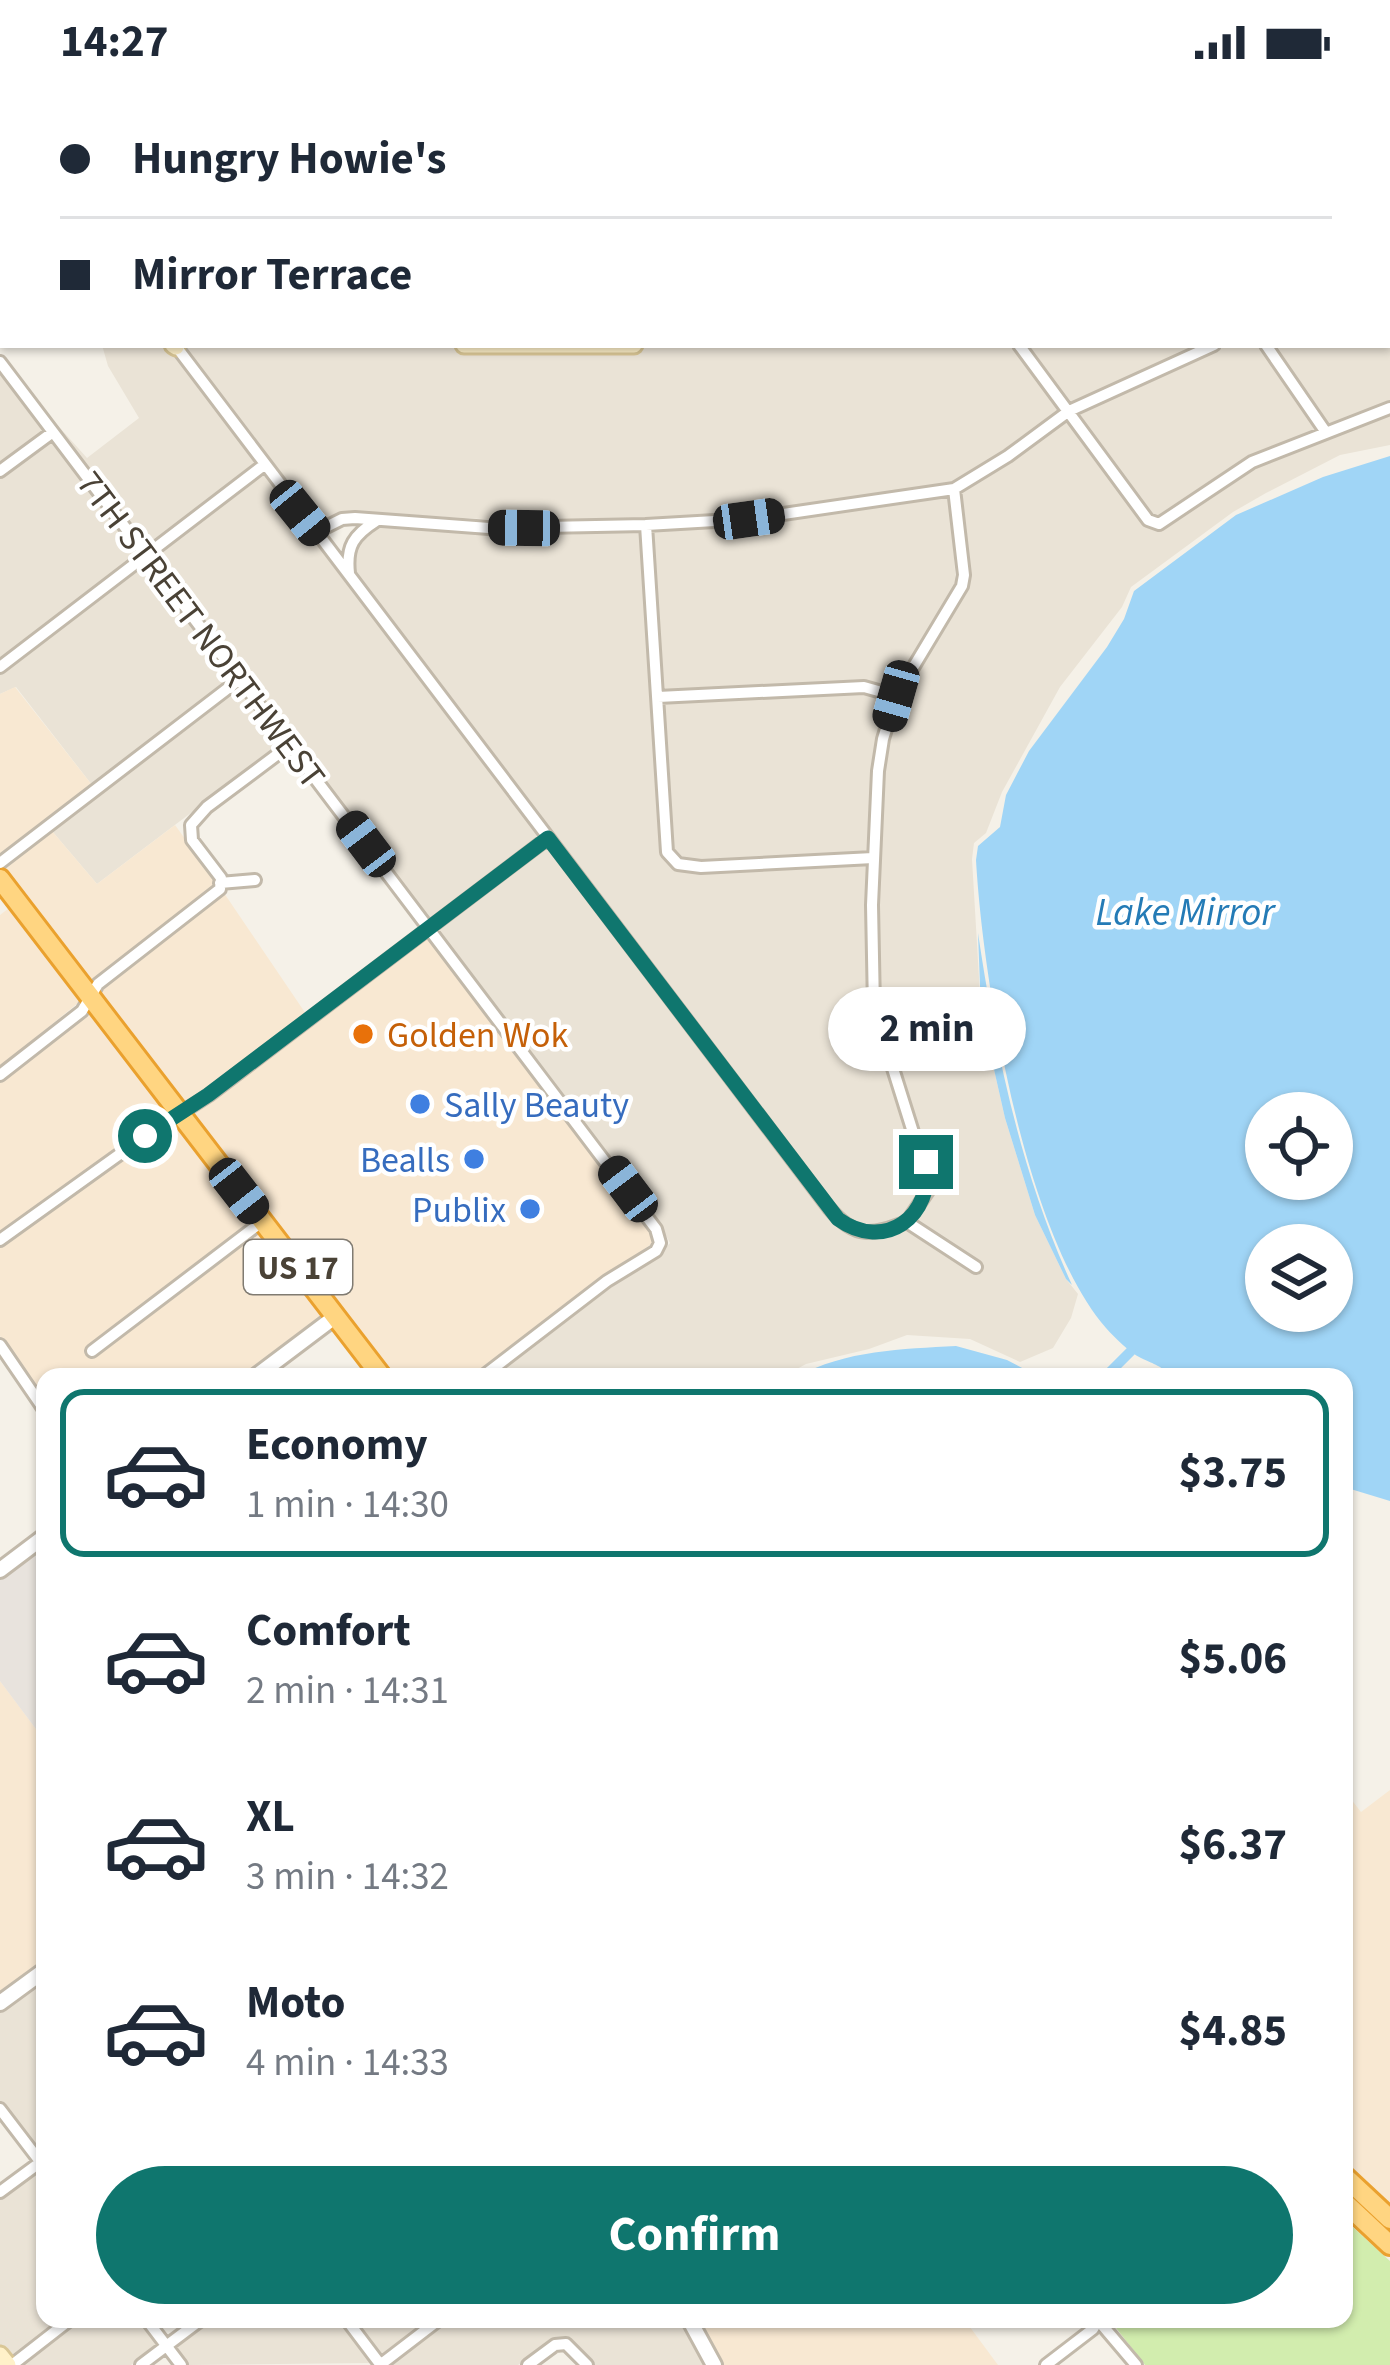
<!DOCTYPE html>
<html lang="en">
<head>
<meta charset="utf-8">
<style>
	body { margin:0; font-family:"Source Sans 3",sans-serif; background:#f6f6f7; color:#1f2937; height:100vh; display:flex; flex-direction:column; font-size:45px; white-space:nowrap }
	* { box-sizing:border-box; margin:0 }
	p { font-size:39px; color:#747a83 }
	.icon { flex:none; width:66px; height:66px; fill:none; stroke:currentColor; stroke-width:2; stroke-linecap:round; stroke-linejoin:round }
	.map { position:relative; flex:1; overflow:hidden }
	.side { position:absolute; left:36px; top:1284px; width:1317px; height:960px; display:flex; flex-direction:column; background:#fff; border-radius:24px; box-shadow:0 3px 9px #0004 }
	.side>* { flex:none }
	.guide { position:absolute; left:0px; top:0px; width:1392px; height:264px; box-shadow:0 3px 9px #0004; display:grid; align-content:center; height:264px; padding:0 60px; background:#fff }
	.controls { position:absolute; left:1245px; top:1008px; display:grid; gap:24px }
	.controls a { display:grid; place-items:center; width:108px; height:108px; border-radius:50%; background:#fff; box-shadow:0 3px 9px #0004; font-size:60px }
	.end { position:absolute; width:54px; height:54px; margin:-27px; border:15px solid #0f766e; background:#fff; box-shadow:0 0 0 6px #fff }
	.from { border-radius:50% }
	.bubble { position:absolute; height:84px; border-radius:42px; background:#fff; box-shadow:0 3px 9px #0004; font-size:39px; font-weight:700; line-height:84px; text-align:center }
	.car { position:absolute; width:36px; height:72px; margin:-36px -18px; border-radius:15px; box-shadow:0 0 9px 3px #0007; background:linear-gradient(#222 24%,#8ab4d8 0 40%,#222 0 76%,#8ab4d8 0 86%,#222 0) }
	.guide b { display:flex; align-items:center; gap:42px; height:114px; font-size:45px }
	.guide b+b { border-top:3px solid #e0e1e3 }
	.guide i { width:30px; height:30px; background:#1f2937 }
	ul { padding:21px 0 0; list-style:none }
	li { display:flex; align-items:center; gap:36px; height:168px; margin:0 24px 18px; padding:0 36px; border:6px solid transparent; border-radius:24px }
	li div { flex:1 }
	li b { display:block; font-size:45px }
	li em { font-style:normal; font-weight:700 }
	li.current { border-color:#0f766e }
	li>.icon { width:108px; height:108px; stroke-width:1.5 }
	.button { display:flex; gap:24px; margin-top:auto; padding:24px 60px }
	.button a { flex:1; height:138px; border-radius:72px; background:#0f766e; color:#fff; font-size:48px; font-weight:700; line-height:138px; text-align:center }
	.status { display:flex; justify-content:space-between; align-items:center; height:84px; padding:0 60px; background:#fff; direction:ltr }
	.status svg { height:33px; fill:currentColor }
	.map>svg:first-child { display:block }
	.residential { fill:#eae3d6 }
	.commercial { fill:#f8e8d2 }
	.industrial { fill:#e8e3dd }
	.green { fill:#d2edae }
	.water { fill:#a0d5f6; fill-rule:evenodd }
	.lines { fill:none; stroke-linecap:round; stroke-linejoin:round }
	.canal { stroke:#a0d5f6; stroke-width:10 }
	.minor-casing { stroke:#c2b9aa; stroke-width:16 }
	.tertiary-casing { stroke:#c2b9aa; stroke-width:20 }
	.secondary-casing { stroke:#d9c695; stroke-width:21 }
	.trunk-casing { stroke:#eaa12e; stroke-width:24 }
	.minor { stroke:#fff; stroke-width:10 }
	.tertiary { stroke:#fff; stroke-width:14 }
	.secondary { stroke:#fff1c9; stroke-width:15 }
	.trunk { stroke:#ffd581; stroke-width:18 }
	.route { stroke:#0f766e; stroke-width:15 }
	.food-dot { fill:#e8710a; stroke:#fff; stroke-width:4.5 }
	.shop-dot { fill:#3f7fe0; stroke:#fff; stroke-width:4.5 }
	.labels { text-anchor:middle; stroke-width:9; stroke-linejoin:round; paint-order:stroke }
	.shield { fill:#fff; stroke:#807b72; stroke-width:3 }
	.shield-label { font-size:33px; font-weight:bold; fill:#4a4236 }
	.street-label { font-size:36px; fill:#4a4236; stroke:#fff }
	.food-label { font-size:36px; fill:#c56008; stroke:#fff; text-anchor:start }
	.shop-label { font-size:36px; fill:#366cbe; stroke:#fff; text-anchor:end }
	.water-label { font-size:39px; font-style:italic; fill:#247bb6; stroke:#fff }
</style>
</head>
<body>
<div class="status"><b>14:27</b><svg viewBox="0 0 49 12"><path d="M0 12V9h3v3zM5 12V6h3v6zM10 12V3h3v9zM15 12V0h3v12zM26 1h20v11H26zM47 4h2v5h-2z"/></svg></div>
<div class="map">
<svg width="1390" height="2281" viewBox="0 0 1390 2281">
	<rect width="100%" height="100%" fill="#f5f1e8"/>
	<path class="residential" d="M1390 204V318L1327 341 1272 261H1389Z
		M102 261H166L256 379 147 464 34 315 87 374 139 334 108 282Z
		M181 261H395L542 269 698 261H1012L1061 326 1005 367 952 399 825 419 748 429 557 439 354 428 339 430 317 441Z
		M1025 261H1199L1070 320Z
		M1229 261H1260L1317 345 1249 373 1163 432H1152L1077 329Z
		M0 286 45 347 0 380Z
		M1390 330V361L1340 371 1266 409 1233 428 1131 503 1122 523 1060 603 1002 708 986 749 974 759 972 775 981 928 1005 1034 1035 1131 1066 1195 1078 1210 1071 1234 1053 1264 1020 1278 970 1255 907 1251 869 1265 806 1280 782 1293H491L628 1191 654 1176 670 1159 657 1135 438 845 547 762 835 1139 866 1155H878L907 1144 978 1191 982 1181 915 1137 934 1106 931 1078 879 924 877 822 883 688 901 614 967 503 960 408 1011 377 1068 335 1144 439 1161 446 1255 383Z
		M52 356 139 471 0 576V395Z
		M263 389 540 753 431 836 154 474Z
		M949 411 956 499 893 605 863 597 663 607 652 447 751 440Z
		M378 443 559 451 641 447 660 763 675 784 701 788 868 779V924L923 1096V1104L904 1133 866 1143 847 1136 833 1121 354 491 353 466 361 454Z
		M146 480 232 593 92 701 16 603 0 610V591Z
		M239 603 283 659 97 800 52 747Z
		M864 609 889 616 873 685 868 768 700 777 680 775 672 766 664 619Z
		M45 1893V2068L41 2071 0 2017V1926Z
		M40 2086 45 2093V2235H62L10 2275 0 2262V2116Z
		M81 2235H140L159 2260 131 2281H21Z
		M211 2235H340L373 2279 188 2281 174 2263Z
		M353 2235H431L381 2272Z
		M450 2235H680L708 2281H593L567 2254 552 2256 518 2281H389Z"/>
	<path class="commercial" d="M15 603 92 701 0 771V610Z
		M175 741 214 795V802L95 895 90 904 0 786 52 747 97 800Z
		M224 809 306 930 181 1022 98 914 103 904Z
		M13 821 84 914 0 983V831Z
		M430 852 651 1147 654 1158 472 1293H388L188 1031Z
		M92 923 172 1028 0 1149V998Z
		M179 1037 255 1136 85 1267 92 1275 262 1145 328 1231 246 1293H45V1318L0 1252V1164Z
		M0 1597 45 1657V1879L0 1912Z
		M1344 1706 1361 1728 1390 1706V2128L1344 2086Z
		M695 2235H964L998 2281H720Z"/>
	<path class="industrial" d="M45 1459V1657L0 1597V1494Z"/>
	<path class="green" d="M1344 2135 1390 2177V2281H1145L1109 2235H1344Z"/>
	<path class="water" d="M0 0H1372L3 3V114Z
		M1390 372V1417L1344 1403V1293H1171C1161 1281 1155 1281 1141 1274 1129 1268 1115 1254 1106 1244 1025 1151 983 899 976 776L978 762 1000 743 1006 711 1029 667 1107 563 1124 535 1134 507 1236 431 1323 393ZM1332 1029V1095H1266V1029ZM1266 1161H1332V1227H1266Z
		M978 849C996 970 1021 1089 1072 1201L1066 1195 1035 1131 1005 1034 981 928Z
		M956 1262 1007 1276 1039 1293H797C845 1266 903 1265 956 1262Z"/>
	<g class="lines">
		<path class="canal" d="M1105 1293 1131 1267"/>
		<defs>
			<path id="minor" d="M1389 198H1390
				M175 261 829 1124C856 1156 872 1151 907 1138
				M1019 261 1148 436 1159 440 1252 378 1390 324
				M1266 261 1325 347
				M0 278 656 1145 660 1159 656 1167 607 1197 482 1293
				M0 387 53 348
				M646 441 667 768 678 780 701 783 873 774
				M316 448 342 435 355 434 489 444 646 441 749 435 954 405 1008 372 1069 327 1214 261
				M349 489C346 462 354 451 376 437
				M0 583 264 381
				M658 613 864 603 896 612
				M0 779 240 595
				M220 799 255 796
				M0 991 82 927 98 900 220 805 221 794 192 756 191 741 207 723 290 661
				M907 1138 928 1107V1096L874 924 872 821 878 687 883 655 896 612 962 502 964 491 954 405
				M907 1138 976 1183
				M0 1156 145 1052 209 1011 548 754
				M0 1261 45 1327
				M92 1267 263 1137
				M0 2025 45 2084
				M0 2108 42 2077
				M146 2235 181 2281
				M346 2235 380 2280
				M1097 2235 1136 2281
				M12 2281 71 2235
				M141 2281 202 2235
				M380 2281 440 2235
				M528 2281 555 2261 566 2260 587 2281
				M1046 2281 1093 2245 1099 2235"/>
			<path id="tertiary" d="M255 1293 336 1232
				M0 1486 45 1452
				M0 1919 45 1886
				M689 2235 714 2281"/>
			<path id="secondary" d="M1389 30 1390 29
				M0 144 3 146
				M173 261 176 263
				M464 261H634
				M0 2271 8 2281"/>
			<path id="trunk" d="M0 795 382 1293
				M1344 2092 1390 2135
				M1344 2118 1390 2161"/>
		</defs>
		<use href="#minor" class="minor-casing"/>
		<use href="#tertiary" class="tertiary-casing"/>
		<use href="#secondary" class="secondary-casing"/>
		<use href="#trunk" class="trunk-casing"/>
		<use href="#minor" class="minor"/>
		<use href="#tertiary" class="tertiary"/>
		<use href="#secondary" class="secondary"/>
		<use href="#trunk" class="trunk"/>
	</g>
	<g class="lines">
		<path class="route" d="M145 1052 208 1011 548 754 838 1135C885 1169 934 1132 926 1078"/>
	</g>
	<circle class="food-dot" cx="363" cy="950" r="12"/>
	<g class="shop-dot">
		<circle cx="420" cy="1020" r="12"/>
		<circle cx="474" cy="1075" r="12"/>
		<circle cx="530" cy="1125" r="12"/>
	</g>
	<g class="labels">
		<rect class="shield" x="244" y="1156" width="108" height="54" rx="9"/>
		<g class="shield-label">
			<text x="298" y="1195">US 17</text>
		</g>
		<g class="street-label">
			<text transform="translate(202 545) rotate(53)" y="13">7TH STREET NORTHWEST</text>
		</g>
		<g class="food-label">
			<text x="387" y="963">Golden Wok</text>
		</g>
		<g class="shop-label">
			<text x="444" y="1033" text-anchor="start">Sally Beauty</text>
			<text x="450" y="1088">Bealls</text>
			<text x="506" y="1138">Publix</text>
		</g>
		<g class="water-label">
			<text x="1185" y="841">Lake Mirror</text>
		</g>
	</g>
</svg>
<div class="controls">
<a><svg class="icon" aria-label="locate" viewBox="0 0 24 24"><circle cx="12" cy="12" r="6"/><path d="M12 2v4M12 18v4M2 12h4M18 12h4"/></svg></a>
<a><svg class="icon" aria-label="layers" viewBox="0 0 24 24"><path d="M12 4l9 5-9 5-9-5zM3 14l9 5 9-5"/></svg></a>
</div>
<i class="end from" style="left:145px;top:1052px"></i>
<i class="end" style="left:926px;top:1078px"></i>
<div class="bubble" style="left:828px;top:903px;width:198px">2 min</div>
<i class="car" style="left:300px;top:429px;rotate:141deg"></i>
<i class="car" style="left:749px;top:435px;rotate:82deg"></i>
<i class="car" style="left:524px;top:444px;rotate:271deg"></i>
<i class="car" style="left:896px;top:612px;rotate:196deg"></i>
<i class="car" style="left:366px;top:760px;rotate:323deg"></i>
<i class="car" style="left:628px;top:1105px;rotate:323deg"></i>
<i class="car" style="left:239px;top:1107px;rotate:142deg"></i>
<div class="guide">
<b><i class="from"></i>Hungry Howie's</b>
<b><i></i>Mirror Terrace</b>
</div>
<section class="side">
<ul>
<li class="current"><svg class="icon" aria-label="car" viewBox="0 0 24 24"><path d="M5 17H2v-5l4-1 3-4h7l3 4 3 1v5h-3M9 17h6M6 11h13"/><circle cx="7" cy="17" r="2"/><circle cx="17" cy="17" r="2"/></svg><div><b>Economy</b><p>1 min · 14:30</p></div><em>$3.75</em></li>
<li><svg class="icon" aria-label="car" viewBox="0 0 24 24"><path d="M5 17H2v-5l4-1 3-4h7l3 4 3 1v5h-3M9 17h6M6 11h13"/><circle cx="7" cy="17" r="2"/><circle cx="17" cy="17" r="2"/></svg><div><b>Comfort</b><p>2 min · 14:31</p></div><em>$5.06</em></li>
<li><svg class="icon" aria-label="car" viewBox="0 0 24 24"><path d="M5 17H2v-5l4-1 3-4h7l3 4 3 1v5h-3M9 17h6M6 11h13"/><circle cx="7" cy="17" r="2"/><circle cx="17" cy="17" r="2"/></svg><div><b>XL</b><p>3 min · 14:32</p></div><em>$6.37</em></li>
<li><svg class="icon" aria-label="car" viewBox="0 0 24 24"><path d="M5 17H2v-5l4-1 3-4h7l3 4 3 1v5h-3M9 17h6M6 11h13"/><circle cx="7" cy="17" r="2"/><circle cx="17" cy="17" r="2"/></svg><div><b>Moto</b><p>4 min · 14:33</p></div><em>$4.85</em></li>
</ul>
<div class="button"><a>Confirm</a></div>
</section>
</div>
</body>
</html>
